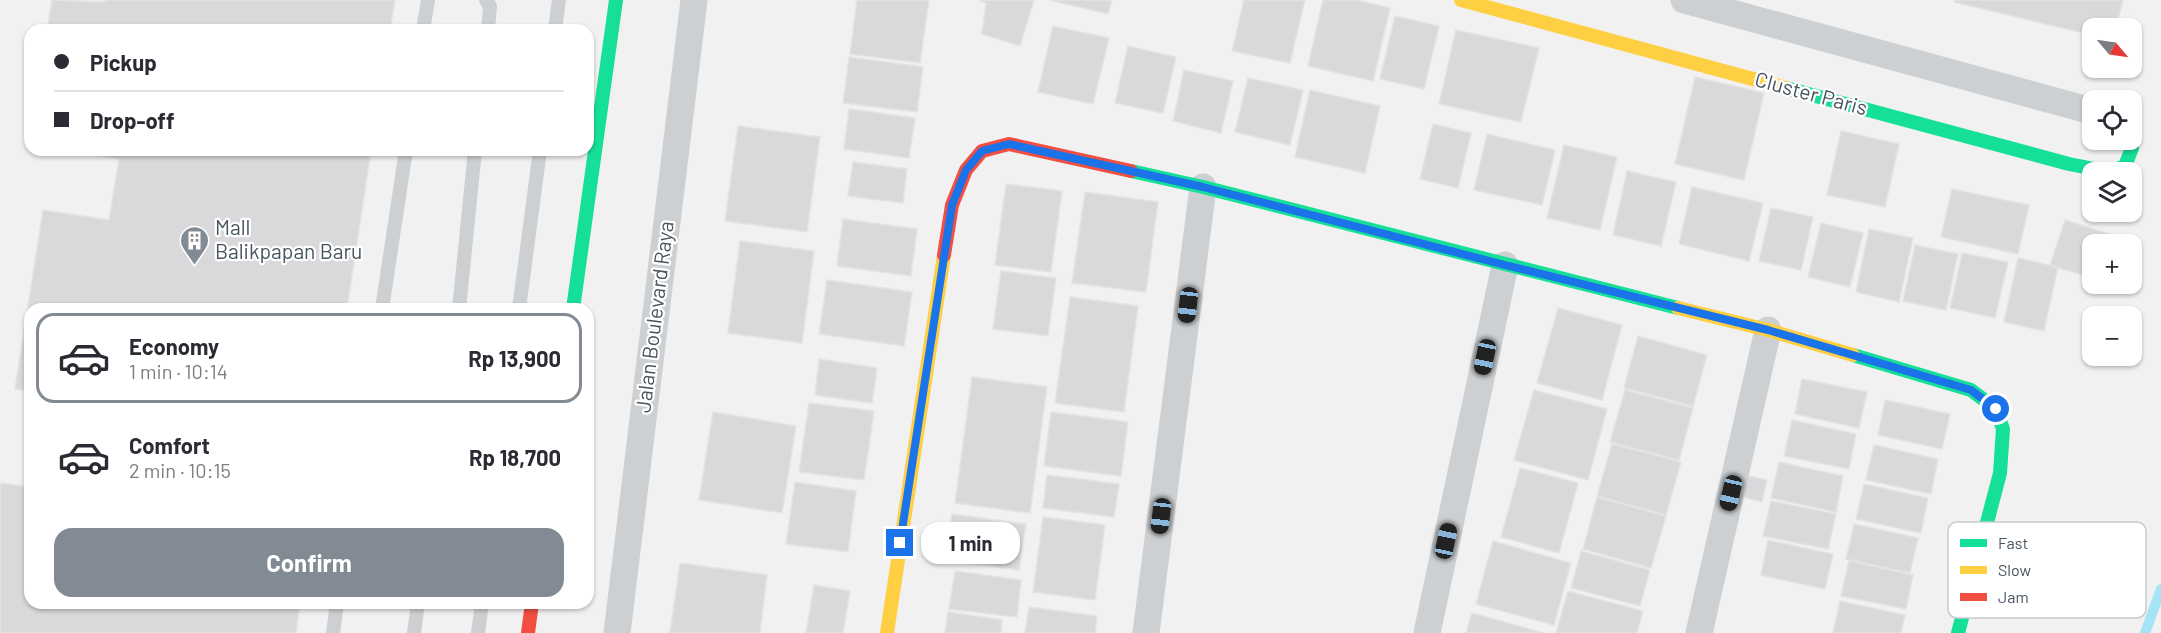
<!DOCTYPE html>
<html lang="en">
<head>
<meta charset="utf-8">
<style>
	body { margin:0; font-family:Barlow,sans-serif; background:#f2f2f3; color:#2b2b33; height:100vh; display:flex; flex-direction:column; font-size:22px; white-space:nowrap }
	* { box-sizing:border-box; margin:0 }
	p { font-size:20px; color:#7c7c81 }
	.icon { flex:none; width:33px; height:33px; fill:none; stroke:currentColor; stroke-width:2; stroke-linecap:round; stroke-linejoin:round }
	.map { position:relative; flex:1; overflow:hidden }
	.details { position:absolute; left:24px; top:303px; width:570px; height:306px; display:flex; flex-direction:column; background:#fff; border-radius:18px; box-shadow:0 2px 4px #0004 }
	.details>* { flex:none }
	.top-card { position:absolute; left:24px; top:24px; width:570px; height:132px; border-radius:18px; box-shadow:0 2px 4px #0004; display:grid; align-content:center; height:132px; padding:0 30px; background:#fff }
	.needle { width:39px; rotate:119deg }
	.fabs { position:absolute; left:2082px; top:18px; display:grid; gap:12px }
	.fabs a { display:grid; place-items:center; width:60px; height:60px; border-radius:12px; background:#fff; box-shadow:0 2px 4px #0004; font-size:30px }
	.end { position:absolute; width:27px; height:27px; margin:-14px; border:8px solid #1a73e8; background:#fff; box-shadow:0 0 0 3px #fff }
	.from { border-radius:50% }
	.bubble { position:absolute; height:42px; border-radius:18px; background:#fff; box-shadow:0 2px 4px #0004; font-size:20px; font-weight:700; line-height:42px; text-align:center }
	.car { position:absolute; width:18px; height:36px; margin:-18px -9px; border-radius:8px; box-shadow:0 0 4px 2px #0007; background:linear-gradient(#222 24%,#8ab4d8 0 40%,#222 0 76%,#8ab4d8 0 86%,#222 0) }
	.top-card b { display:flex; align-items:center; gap:21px; height:57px; font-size:22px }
	.top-card b+b { border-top:2px solid #e1e1e2 }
	.top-card i { width:15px; height:15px; background:#2b2b33 }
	ul { padding:10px 0 0; list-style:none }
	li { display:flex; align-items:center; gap:18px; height:90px; margin:0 12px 9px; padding:0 18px; border:3px solid transparent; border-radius:18px }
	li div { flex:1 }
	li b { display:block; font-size:22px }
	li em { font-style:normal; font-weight:700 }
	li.on { border-color:#828b93 }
	li>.icon { width:54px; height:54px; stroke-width:1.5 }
	.button { display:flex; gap:12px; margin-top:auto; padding:12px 30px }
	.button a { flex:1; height:69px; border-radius:18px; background:#828b93; color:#fff; font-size:24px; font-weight:700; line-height:69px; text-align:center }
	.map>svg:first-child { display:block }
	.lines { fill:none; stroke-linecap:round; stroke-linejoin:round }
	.stream { stroke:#a5e4f4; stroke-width:10 }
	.building { fill:#d9d9db; stroke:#e3e3e4; stroke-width:1.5 }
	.lane { stroke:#cdd0d2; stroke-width:14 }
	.street { stroke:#cdd0d2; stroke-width:27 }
	.fast { stroke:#16e098; stroke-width:14 }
	.slow { stroke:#ffcf43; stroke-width:14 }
	.jam { stroke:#f24e42; stroke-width:14 }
	.route { stroke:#1a73e8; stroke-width:8 }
	.labels { text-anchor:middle; stroke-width:4.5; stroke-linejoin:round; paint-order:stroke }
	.street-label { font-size:21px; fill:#465460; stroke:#fff }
	.poi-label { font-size:21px; fill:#465460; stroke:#fff; text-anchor:start }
	.key { fill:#fff; stroke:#c8cccf; stroke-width:1.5 }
	.key-label { font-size:16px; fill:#465460 }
</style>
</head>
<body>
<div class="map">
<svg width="2161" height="633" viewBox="0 0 2161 633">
	<rect width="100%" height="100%" fill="#f2f1f1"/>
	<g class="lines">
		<path class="stream" d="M2145 633 2161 589"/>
	</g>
	<path class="building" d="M52 0 105 2V0H395L390 30H47Z
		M857 0H929L920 63 850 54Z
		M979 0H1034L1020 46 982 34 986 3Z
		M1050 0H1112L1108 14Z
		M1244 0H1305L1290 63 1232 51Z
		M1323 0H1357L1390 8 1373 81 1308 66Z
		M1954 0H2123L2116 28H2092V35L1954 2Z
		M1395 16 1439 26 1424 89 1380 79Z
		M1053 26 1109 38 1093 104 1038 92Z
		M1456 30 1539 48 1521 122 1439 104Z
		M1128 46 1176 57 1163 113 1115 103Z
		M849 57 923 67 917 112 843 103Z
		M1184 70 1233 81 1221 133 1173 121Z
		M1695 77 1764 93 1744 180 1675 164Z
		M1248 78 1303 90 1290 145 1235 132Z
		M1310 90 1380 106 1365 173 1295 157Z
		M849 109 915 118 909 158 844 149Z
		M1433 124 1471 133 1458 188 1420 179Z
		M738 126 820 137 807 232 725 221Z
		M1841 131 1899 144 1885 207 1827 195Z
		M1487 134 1555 150 1542 205 1474 190Z
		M1564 145 1617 157 1600 230 1547 218Z
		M82 150H371L347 309H30V391L15 389 43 210 109 220 119 159 81 153Z
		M853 162 907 169 903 203 848 196Z
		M1627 171 1676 182 1661 246 1613 235Z
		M1006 184 1062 191 1051 272 995 265Z
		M1692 187 1763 203 1749 261 1679 244Z
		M1952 189 2029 205 2018 254 1941 237Z
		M1085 192 1158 202 1146 292 1072 283Z
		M1771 208 1813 217 1801 270 1759 261Z
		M843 219 917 229 911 276 837 266Z
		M2065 220 2113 235 2110 244H2092V278L2050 265Z
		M1821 223 1863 233 1850 287 1808 277Z
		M1869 229 1913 238 1899 302 1856 292Z
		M740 241 814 251 802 343 728 333Z
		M1915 245 1958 254 1946 310 1903 301Z
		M1962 253 2008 262 1995 318 1950 308Z
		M2018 258 2058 267 2044 331 2004 322Z
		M1001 271 1056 278 1048 336 993 329Z
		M827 280 912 292 904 346 819 334Z
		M1070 297 1138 306 1124 412 1055 403Z
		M1558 308 1622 325 1602 400 1537 383Z
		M1638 336 1707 355 1693 406 1624 388Z
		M819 359 877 368 872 403 815 395Z
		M972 377 1047 387 1030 513 955 503Z
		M1802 379 1867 392 1859 428 1795 414Z
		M1534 390 1607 409 1588 480 1514 460Z
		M1625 390 1693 408 1679 460 1610 442Z
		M1885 400 1950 414 1942 449 1878 435Z
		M809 403 874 411 864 480 799 472Z
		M713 412 796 426 782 513 699 500Z
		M1051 412 1128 422 1121 476 1044 466Z
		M1792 420 1856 434 1849 469 1784 456Z
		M1612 444 1681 462 1666 515 1597 496Z
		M1874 445 1938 459 1931 494 1866 480Z
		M1779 462 1843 476 1836 512 1771 498Z
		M1520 468 1578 483 1559 553 1501 537Z
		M1047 475 1119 484 1114 517 1043 508Z
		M1745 475 1767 480 1762 502 1740 496Z
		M795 482 856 491 848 552 786 544Z
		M0 483 30 487V603H300L296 633H0Z
		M1864 484 1928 498 1921 533 1856 519Z
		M1597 497 1666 516 1651 568 1583 549Z
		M1771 501 1836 514 1828 549 1763 536Z
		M952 514 1026 524 1019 570 945 560Z
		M1043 517 1105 525 1095 600 1033 592Z
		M1854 524 1918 538 1910 573 1846 559Z
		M1768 540 1833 554 1825 589 1761 575Z
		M1493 541 1571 563 1554 625 1476 604Z
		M1581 551 1650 570 1640 606 1571 588Z
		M1849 561 1913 575 1906 609 1841 596Z
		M680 563 767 575 760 633H670Z
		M955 571 1021 580 1017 617 949 609Z
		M814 585 850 591 843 633H806Z
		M1568 591 1643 611 1637 633H1556Z
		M1840 601 1905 615 1901 633H1833Z
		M1029 607 1097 616 1095 633H1025Z
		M948 612 1002 620 1001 633H945Z
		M1472 613 1544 633H1466Z"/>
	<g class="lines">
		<path class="lane" d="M486 0 490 6 488 30
			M423 30 428 0
			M555 30 559 0
			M382 309 406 150
			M459 309 475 150
			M519 309 540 150
			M333 633 337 603
			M414 633 418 603
			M478 633 482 603"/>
		<path class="street" d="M1684 0 2092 111
			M617 633 694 0
			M1146 633 1203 187
			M1427 633 1505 265
			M1699 633 1768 330"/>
		<path class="fast" d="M1786 88 2069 164 2110 172 2125 166 2132 148V131
			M1131 171 1203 187 1678 308
			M573 309 616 0
			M1853 355 1971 390 1996 409 2003 429 2000 473 1958 633"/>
		<path class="slow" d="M1461 0 1786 88
			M1678 308 1768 330 1853 355
			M887 633 944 255"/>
		<path class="jam" d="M944 255 952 205 966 170 982 151 1009 144 1131 171
			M528 633 532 603"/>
	</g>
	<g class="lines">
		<path class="route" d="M900 543 952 205 966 170 982 151 1009 144 1203 187 1505 265 1768 330 1971 390 1996 409"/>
	</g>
	<defs>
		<symbol id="building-pin" viewBox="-11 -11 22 30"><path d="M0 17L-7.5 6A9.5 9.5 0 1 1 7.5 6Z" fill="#828b93" stroke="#fff"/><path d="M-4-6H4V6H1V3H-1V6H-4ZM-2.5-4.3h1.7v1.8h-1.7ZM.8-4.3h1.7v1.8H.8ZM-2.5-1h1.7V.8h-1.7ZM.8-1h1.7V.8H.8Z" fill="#fff"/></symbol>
	</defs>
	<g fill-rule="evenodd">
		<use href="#building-pin" x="178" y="224" width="33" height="45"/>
	</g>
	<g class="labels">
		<g class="street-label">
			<text transform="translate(1811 94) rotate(15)" y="7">Cluster Paris</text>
			<text transform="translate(655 317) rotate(-83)" y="7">Jalan Boulevard Raya</text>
		</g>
		<g class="poi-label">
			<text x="215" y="235">Mall<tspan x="215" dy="24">Balikpapan Baru</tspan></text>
		</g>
	</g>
	<rect x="1948" y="522" width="198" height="96" rx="9" class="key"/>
	<rect x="1960" y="539" width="27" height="8" fill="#16e098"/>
	<rect x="1960" y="566" width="27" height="8" fill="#ffcf43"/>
	<rect x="1960" y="593" width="27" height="8" fill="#f24e42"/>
	<g class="key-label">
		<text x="1998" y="549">Fast</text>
		<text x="1998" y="576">Slow</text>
		<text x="1998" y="603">Jam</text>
	</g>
</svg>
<div class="fabs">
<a><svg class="needle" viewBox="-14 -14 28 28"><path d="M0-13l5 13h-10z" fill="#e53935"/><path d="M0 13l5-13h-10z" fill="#7c7c81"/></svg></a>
<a><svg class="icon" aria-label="locate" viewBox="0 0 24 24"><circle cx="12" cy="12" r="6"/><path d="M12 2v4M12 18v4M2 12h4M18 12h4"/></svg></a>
<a><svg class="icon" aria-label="layers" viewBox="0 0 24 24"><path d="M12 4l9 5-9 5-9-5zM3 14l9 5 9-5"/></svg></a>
<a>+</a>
<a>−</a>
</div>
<i class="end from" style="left:1996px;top:409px"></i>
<i class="end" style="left:900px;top:543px"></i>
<div class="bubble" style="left:921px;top:522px;width:99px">1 min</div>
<i class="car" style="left:1188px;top:305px;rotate:187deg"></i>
<i class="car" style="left:1485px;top:357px;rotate:192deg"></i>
<i class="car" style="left:1731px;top:493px;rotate:193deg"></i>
<i class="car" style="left:1161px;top:516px;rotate:187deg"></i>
<i class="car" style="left:1446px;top:541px;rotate:12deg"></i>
<div class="top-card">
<b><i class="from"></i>Pickup</b>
<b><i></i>Drop-off</b>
</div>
<section class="details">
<ul>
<li class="on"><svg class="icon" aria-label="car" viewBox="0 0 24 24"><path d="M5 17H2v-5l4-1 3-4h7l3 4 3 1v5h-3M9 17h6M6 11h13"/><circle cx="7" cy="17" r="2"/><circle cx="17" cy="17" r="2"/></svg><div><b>Economy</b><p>1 min · 10:14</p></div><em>Rp 13,900</em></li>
<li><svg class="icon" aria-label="car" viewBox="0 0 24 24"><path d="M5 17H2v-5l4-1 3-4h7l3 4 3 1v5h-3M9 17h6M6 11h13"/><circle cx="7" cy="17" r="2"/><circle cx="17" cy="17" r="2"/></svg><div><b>Comfort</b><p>2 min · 10:15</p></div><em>Rp 18,700</em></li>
</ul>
<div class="button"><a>Confirm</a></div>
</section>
</div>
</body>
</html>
